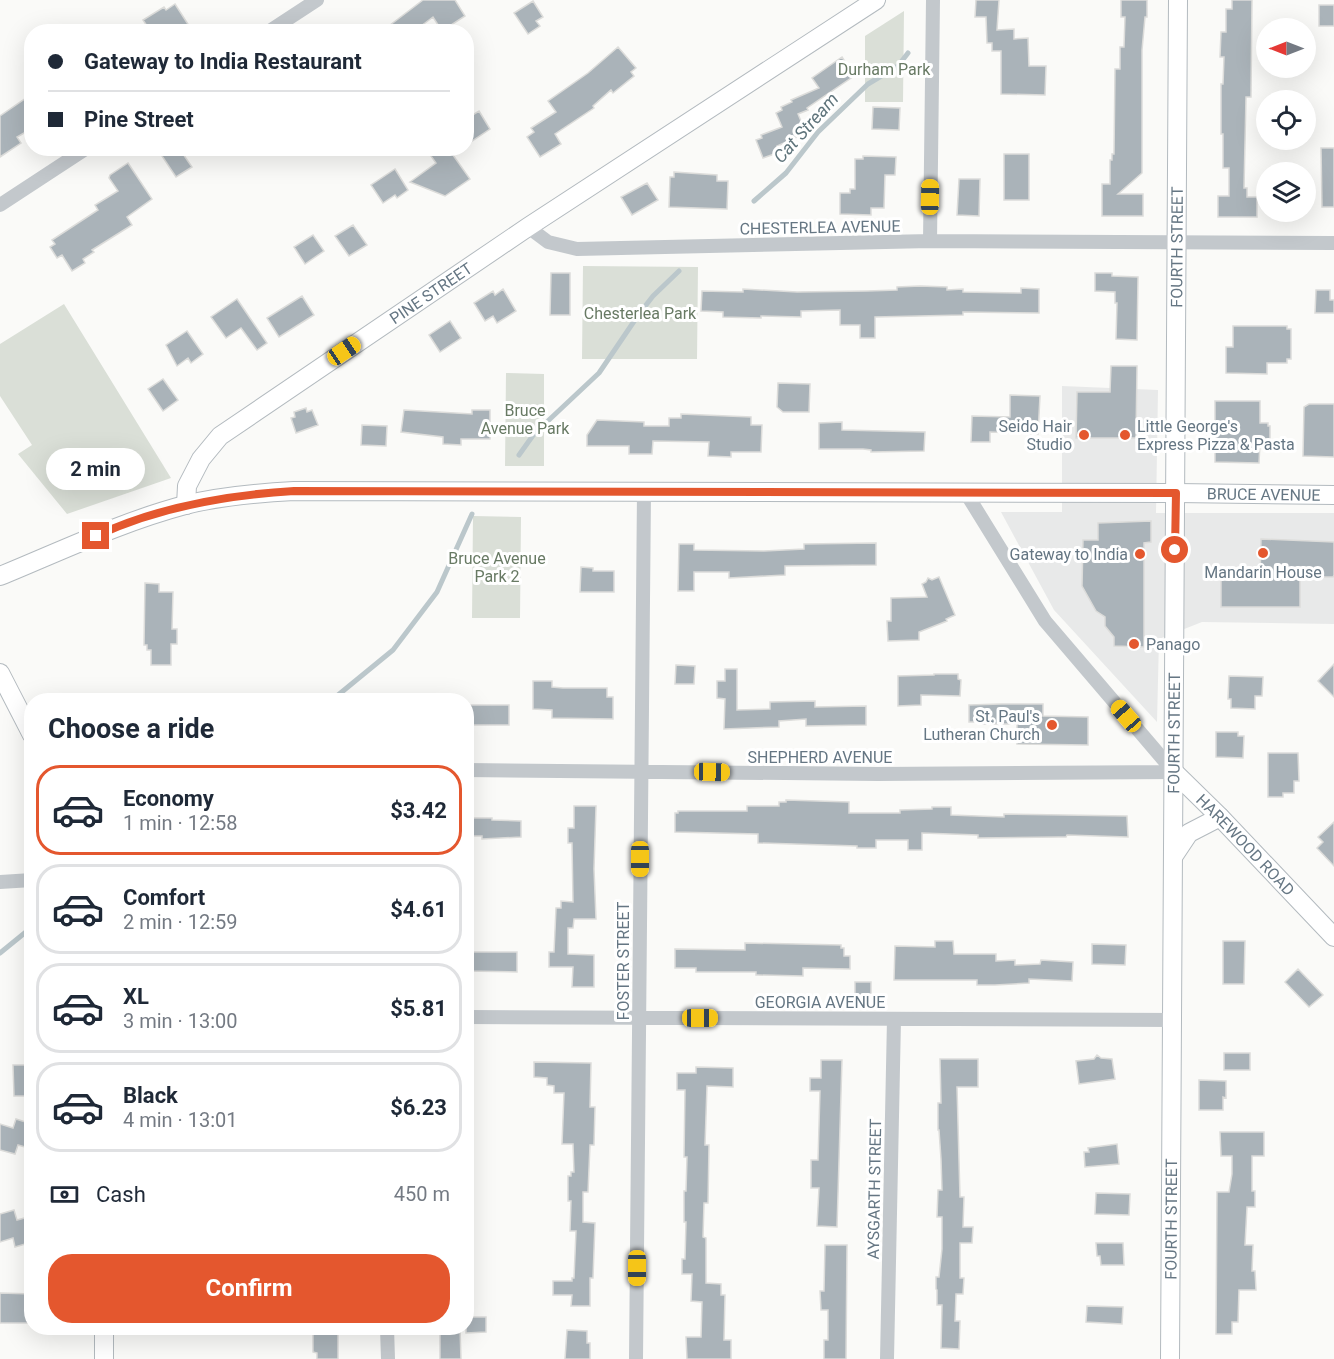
<!DOCTYPE html>
<html lang="en">
<head>
<meta charset="utf-8">
<style>
	body { margin:0; font-family:Roboto,sans-serif; background:#f6f6f7; color:#1f2937; height:100vh; display:flex; flex-direction:column; font-size:22px; white-space:nowrap }
	* { box-sizing:border-box; margin:0 }
	p { font-size:20px; color:#747a83 }
	.icon { flex:none; width:33px; height:33px; fill:none; stroke:currentColor; stroke-width:2; stroke-linecap:round; stroke-linejoin:round }
	.map { position:relative; flex:1; overflow:hidden }
	.drawer { position:absolute; left:24px; top:693px; width:450px; height:642px; display:flex; flex-direction:column; background:#fff; border-radius:24px; box-shadow:0 6px 24px #0002 }
	.drawer>* { flex:none }
	.banner { position:absolute; left:24px; top:24px; width:450px; height:132px; border-radius:24px; box-shadow:0 6px 24px #0002; display:grid; align-content:center; height:132px; padding:0 24px; background:#fff }
	.needle { width:39px; rotate:270deg }
	.fabs { position:absolute; left:1256px; top:18px; display:grid; gap:12px }
	.fabs a { display:grid; place-items:center; width:60px; height:60px; border-radius:50%; background:#fff; box-shadow:0 6px 24px #0002; font-size:30px }
	.end { position:absolute; width:27px; height:27px; margin:-14px; border:8px solid #e4572e; background:#fff; box-shadow:0 0 0 3px #fff }
	.from { border-radius:50% }
	.bubble { position:absolute; height:42px; border-radius:21px; background:#fff; box-shadow:0 6px 24px #0002; font-size:20px; font-weight:700; line-height:42px; text-align:center }
	.car { position:absolute; width:18px; height:36px; margin:-18px -9px; border-radius:8px; box-shadow:0 0 4px 2px #0007; background:linear-gradient(#f5c518 24%,#345 0 40%,#f5c518 0 76%,#345 0 86%,#f5c518 0) }
	.banner b { display:flex; align-items:center; gap:21px; height:57px; font-size:22px }
	.banner b+b { border-top:2px solid #e0e1e3 }
	.banner i { width:15px; height:15px; background:#1f2937 }
	ul { padding:0; list-style:none }
	li { display:flex; align-items:center; gap:18px; height:90px; margin:0 12px 9px; padding:0 12px; border:3px solid #e0e1e3; border-radius:24px }
	li div { flex:1 }
	li b { display:block; font-size:22px }
	li em { font-style:normal; font-weight:700 }
	li.selected { border-color:#e4572e }
	li>.icon { width:54px; height:54px; stroke-width:1.5 }
	h2 { padding:0 24px; font-size:27px; line-height:72px }
	.pay { display:flex; align-items:center; gap:15px; height:66px; padding:0 24px; font-size:22px }
	.pay p { margin-inline-start:auto }
	.cta { display:flex; gap:12px; margin-top:auto; padding:12px 24px }
	.cta a { flex:1; height:69px; border-radius:24px; background:#e4572e; color:#fff; font-size:24px; font-weight:700; line-height:69px; text-align:center }
	.map>svg:first-child { display:block }
	.built { fill:#e8e9e9 }
	.green { fill:#dadfd7 }
	.lines { fill:none; stroke-linecap:round; stroke-linejoin:round }
	.stream { stroke:#bbc7cb; stroke-width:5 }
	.building { fill:#aab3b9; stroke:#dcdcda; stroke-width:1.5 }
	.secondary-casing { stroke:#b3babf; stroke-width:20 }
	.street { stroke:#c3c8cc; stroke-width:14 }
	.secondary { stroke:#fff; stroke-width:18 }
	.route { stroke:#e4572e; stroke-width:8 }
	.poi-dot { fill:#e4572e; stroke:#fff; stroke-width:2 }
	.labels { text-anchor:middle; stroke-width:6; stroke-linejoin:round; paint-order:stroke }
	.park-label { font-size:16px; fill:#687a64; stroke:#fff }
	.street-label { font-size:16px; fill:#657683; stroke:#fff }
	.poi-label { font-size:16px; fill:#657683; stroke:#fff; text-anchor:end }
	.water-label { font-size:18px; font-style:italic; fill:#60757c; stroke:#fff }
</style>
</head>
<body>
<div class="map">
<svg width="1334" height="1359" viewBox="0 0 1334 1359">
	<rect width="100%" height="100%" fill="#fafaf8"/>
	<path class="built" d="M1062 386 1158 390 1156 513H1334V624L1202 622 1159 639 1157 722 1054 610 1001 512H1062Z"/>
	<path class="green" d="M904 11 903 102H865V36Z
		M583 266 698 267 697 359H582Z
		M64 304 171 478 67 514 18 454 32 445 0 396V344Z
		M506 373 544 374V466H505Z
		M473 516 521 517 520 618H472Z"/>
	<g class="lines">
		<path class="stream" d="M754 201 786 173 818 132 868 84 898 66 908 53
			M519 455 534 434 599 373 639 314 653 296 679 271
			M332 700 393 650 437 592 472 514
			M0 953 32 927"/>
	</g>
	<path class="building" d="M423 0H455L465 16 442 31 433 17 413 32H381Z
		M976 0H999L997 30 1014 29V39L1028 38 1029 66H1046L1045 95 1001 94V51H992V43H987L986 17H975Z
		M1121 0H1147V17H1145L1142 50V173L1118 194H1143V216H1102V184H1110V160H1112V154H1114L1115 69H1120V47H1124L1125 17H1121Z
		M1232 0H1252L1251 97H1246L1244 188H1247V197H1257V217H1218V196H1229V168H1223V134H1221V84H1223L1224 57H1220L1221 32H1226V9H1232Z
		M533 1 543 17 536 21 540 26 528 34 514 13Z
		M175 4 193 32H151L143 20 164 7 166 10Z
		M1319 5H1334V26H1319Z
		M618 47 636 68 631 72 634 76 613 93 611 90 593 106 594 108 555 134 561 144 540 157 527 137 534 132 531 128 556 112 548 101 588 73Z
		M842 57 854 76 807 108 808 110 798 114 806 133 777 146 780 152 763 158 756 140 762 138 761 135 782 127 776 113 782 110 781 107 792 102 791 100 819 88 812 78Z
		M32 94V130L31 129 17 137 21 143 0 157V116Z
		M873 107 900 108 899 130 872 129Z
		M479 111 490 129 466 145V119Z
		M174 148H179L192 167 176 177 162 156Z
		M441 148H448L470 179 445 196 410 182 436 163 431 156Z
		M1321 148H1334V207H1322Z
		M1004 154H1029V200H1004Z
		M863 156 896 157 895 175H885L884 208H871V215L840 214V193H850V189H855V159H863Z
		M128 163 152 199 127 217 132 225 92 250 94 252 83 259 85 263 72 271 62 255 57 258 50 247 55 244 52 240 98 210 95 205 118 191 109 178 110 175Z
		M395 169 408 190 397 198 395 195 383 203 371 185Z
		M674 172 717 175V181H728L727 209 669 207 670 177H674Z
		M959 179H980L979 216 957 215Z
		M647 183 658 200 632 215 621 197Z
		M353 225 367 245 349 256 335 236Z
		M313 235 324 251 305 264 294 247Z
		M551 273H570V315H550Z
		M1095 273H1112V276L1138 277 1137 340 1116 339 1117 303H1115V292L1095 291Z
		M920 286 947 287V290L963 289V292L1021 293V288L1039 289V313L963 312V315L875 317V338H860V325H840V310L801 311V317L761 316V318L723 317V312L701 311 702 291 743 292V289L797 292 867 291 897 290V287Z
		M503 289 516 311 497 323 493 316 485 321 474 303 493 291 495 295Z
		M1316 290H1330V300H1334V313H1315Z
		M302 296 314 315 279 337 267 318Z
		M237 299 267 343 257 350 241 328 226 338 211 317Z
		M450 321 461 338 440 352 429 335Z
		M1233 326H1287V329H1291V359H1287V363H1267V374L1226 373V347H1233Z
		M187 331 203 354 191 363 188 358 177 366 166 345Z
		M1111 366H1137L1136 438H1076L1077 392H1110Z
		M163 379 178 400 163 411 148 389Z
		M778 383 810 384 809 412H783L777 407Z
		M1010 395 1040 396 1038 434 990 432V442H971L972 416 1010 417Z
		M1215 401H1260V423H1268V426H1270V440H1268V443H1260L1259 463 1215 462Z
		M1309 404H1334V457L1303 456 1304 407Z
		M306 408 307 412 312 410 318 425 296 433 291 418 295 417 294 412Z
		M404 410 472 414V410H490V439H461V445L443 444V437L401 432Z
		M681 414 751 417V425H762L761 452H731V457L708 456 709 442 653 441 652 454H629V446H587V435L597 420 644 422V426H669V418H681Z
		M842 422V430L925 432 924 451 871 452V450L863 449H819V423Z
		M362 425 387 426 386 446 361 445Z
		M1151 521V542L1144 543V647L1114 646V637L1105 626V617L1096 611 1082 586 1083 540H1098V523Z
		M1261 539 1334 542V575L1333 577H1300V607H1221V579L1260 580Z
		M876 543V565L785 566V575L729 578V572H694V591H678L679 544H694V550L764 551 804 549V544Z
		M581 567 593 568V571H614V592H580Z
		M939 577 955 615 946 619 947 621 919 632V640L888 641 887 621H891V598L927 597 922 584 926 582 928 578 932 580Z
		M145 583 159 584V592H173L172 629H177V644H171V665H151V650H147V645H144Z
		M1334 664V697L1318 681Z
		M676 665 695 666 694 684H675Z
		M725 669H737V710L770 709V702L815 701V707L866 706V725L806 726V719L779 721V727L724 729 725 699 717 698V681H725Z
		M934 674H958V679L961 680 960 696 921 695V705L898 706V676L934 675Z
		M1229 676 1263 677 1262 696H1255V709L1231 708V699H1228Z
		M533 681H552V687L563 688H607V697H613V719L552 718V710L533 709Z
		M1001 704H1043V716L1088 717V745L1017 744V724H981V722H969V705Z
		M466 705H509V725H466Z
		M1216 732H1238V736H1244L1243 758 1216 757Z
		M1268 753H1298L1299 781H1294V793H1283V797H1268Z
		M786 800 849 802V813H900V810L932 809V807H951V815L1004 817V814L1127 816 1128 837 1067 835 1066 837H1059L978 838V835L922 833V850H908V840H876V848H857V846L758 843V834L675 832V813H678V811H747V806H779V802H786Z
		M574 806H596L594 869 596 919H574L573 928H568V954L594 955V987H572L573 967H549V952H554L556 908H561V901L573 902 572 843H568V828H574Z
		M466 818H492V820L521 821V837L482 839V836H466Z
		M1334 822V866L1317 848 1323 842 1318 837Z
		M935 941H953L954 954H996V961L1015 960V965L1040 964 1041 960 1073 962 1072 981 1029 979V983L995 985H977V980H894L895 946 935 947Z
		M1223 941H1245L1244 984H1223Z
		M745 943 841 945V948H844V956H850V969L803 968V976L758 975H756V972H696V968H675V949L745 950Z
		M1092 944 1126 945 1125 965 1092 964Z
		M466 952H517V972L466 971Z
		M1298 969 1323 995 1309 1007 1285 982Z
		M855 982H871V997H868V999H855Z
		M1224 1053H1250V1070H1224Z
		M1097 1055 1101 1058 1112 1059 1115 1079 1079 1084 1076 1061 1094 1059Z
		M940 1059H978V1087H957L960 1197H964L963 1227H973L972 1243H960V1278H964L963 1294H956L955 1321H960L959 1349 941 1348 942 1305H937V1290L936 1289V1277H939L942 1249V1217H937L938 1190H942L941 1159 939 1130H938V1103H941Z
		M821 1060H842L837 1227 817 1226 819 1188H811V1160H818L820 1091H810V1078H821Z
		M534 1062 591 1063 590 1107H595L594 1145H590L588 1192H583V1222L595 1223 593 1278H590V1306H571L572 1295H553V1281H572V1278H574L576 1231H570L571 1201H568V1176H571V1172H574L573 1144H562L564 1093H554V1086L547 1085V1078L534 1077Z
		M13 1065H32V1096H14Z
		M696 1067 733 1068V1087L707 1086 705 1145H709L708 1203H704L703 1237 706 1238V1283L721 1284V1295H725L724 1340H731V1359H687L686 1337H701L702 1302 691 1301 692 1274H682V1259H685L686 1222H684V1191H686L687 1157H684L685 1090H677V1073H696Z
		M1199 1080 1226 1081V1098L1223 1097V1110H1199Z
		M16 1119 32 1124V1149L18 1145 15 1154 0 1150V1124L13 1128Z
		M1220 1132H1264V1156H1252V1191H1255V1207H1247L1245 1245H1253L1252 1271H1255L1256 1290H1239L1238 1322H1232V1334H1216L1217 1192H1229L1232 1174V1156H1221Z
		M1117 1144 1119 1164 1085 1167 1084 1152H1089L1088 1148Z
		M1096 1193 1130 1194 1129 1215 1095 1214Z
		M14 1210 17 1220 32 1216V1242L15 1247 13 1238 0 1242V1214Z
		M1096 1243H1123L1124 1265H1101L1100 1256H1097Z
		M825 1245H847L846 1359H824V1340H828V1310H821L820 1291H824Z
		M0 1293 32 1294V1323H0Z
		M1087 1306 1123 1307 1122 1324 1086 1322Z
		M466 1317H486V1332L466 1333Z
		M313 1328H338V1359H317V1353L313 1352Z
		M440 1328H460L461 1359H440Z
		M567 1330 587 1331V1343H590V1359H565Z"/>
	<g class="lines">
		<defs>
			<g id="secondary">
				<path id="s1" d="M186 505 187 486 201 459 220 436 528 227 876 0"/>
				<path id="s2" d="M0 576C61 551 121 522 185 505 221 496 258 493 294 491L1176 493 1334 495"/>
				<path d="M0 673 32 735"/>
				<path id="s3" d="M1174 772 1220 817 1334 937"/>
				<path d="M1173 857 1189 833 1220 817"/>
				<path d="M104 1359V1328"/>
				<path id="s4" d="M1170 1359 1178 0"/>
			</g>
		</defs>
		<use href="#secondary" class="secondary-casing"/>
		<path class="street" d="M268 32 317 0
			M0 205 87 148
			M528 227 548 242 577 249 930 241 1334 243
			M930 241 933 0
			M966 493 1045 621 1174 772
			M466 770 878 774 1174 772
			M0 882 32 880
			M466 1017 1173 1020
			M387 1328 388 1359
			M636 1359 644 492
			M887 1359 894 1019"/>
		<use href="#secondary" class="secondary"/>
	</g>
	<g class="lines">
		<path class="route" d="M96 536C158 507 226 495 294 491L1176 493 1175 550"/>
	</g>
	<g class="poi-dot">
		<circle cx="1084" cy="435" r="6"/>
		<circle cx="1125" cy="435" r="6"/>
		<circle cx="1263" cy="553" r="6"/>
		<circle cx="1140" cy="554" r="6"/>
		<circle cx="1134" cy="644" r="6"/>
		<circle cx="1052" cy="725" r="6"/>
	</g>
	<g class="labels">
		<g class="park-label">
			<text x="884" y="75">Durham Park</text>
			<text x="640" y="319">Chesterlea Park</text>
			<text x="525" y="416">Bruce<tspan x="525" dy="18">Avenue Park</tspan></text>
			<text x="497" y="564">Bruce Avenue<tspan x="497" dy="18">Park 2</tspan></text>
		</g>
		<g class="street-label">
			<text transform="translate(820 227) rotate(-1)" y="6">CHESTERLEA AVENUE</text>
			<text dy="6" stroke="none"><textPath href="#s4" startOffset="1112">FOURTH STREET</textPath></text>
			<text dy="6" stroke="none"><textPath href="#s1" startOffset="334">PINE STREET</textPath></text>
			<text dy="6" stroke="none"><textPath href="#s2" startOffset="1278">BRUCE AVENUE</textPath></text>
			<text dy="6" stroke="none"><textPath href="#s4" startOffset="626">FOURTH STREET</textPath></text>
			<text x="820" y="763">SHEPHERD AVENUE</text>
			<text dy="6" stroke="none"><textPath href="#s3" startOffset="102">HAREWOOD ROAD</textPath></text>
			<text transform="translate(623 961) rotate(-90)" y="6">FOSTER STREET</text>
			<text x="820" y="1008">GEORGIA AVENUE</text>
			<text transform="translate(874 1189) rotate(-89)" y="6">AYSGARTH STREET</text>
			<text dy="6" stroke="none"><textPath href="#s4" startOffset="140">FOURTH STREET</textPath></text>
		</g>
		<g class="poi-label">
			<text x="1072" y="432">Seido Hair<tspan x="1072" dy="18">Studio</tspan></text>
			<text x="1137" y="432" text-anchor="start">Little George's<tspan x="1137" dy="18">Express Pizza &amp; Pasta</tspan></text>
			<text x="1128" y="560">Gateway to India</text>
			<text x="1263" y="578" text-anchor="middle">Mandarin House</text>
			<text x="1146" y="650" text-anchor="start">Panago</text>
			<text x="1040" y="722">St. Paul's<tspan x="1040" dy="18">Lutheran Church</tspan></text>
		</g>
		<g class="water-label">
			<text transform="translate(806 128) rotate(-48)" y="6">Cat Stream</text>
		</g>
	</g>
</svg>
<div class="fabs">
<a><svg class="needle" viewBox="-14 -14 28 28"><path d="M0-13l5 13h-10z" fill="#e53935"/><path d="M0 13l5-13h-10z" fill="#747a83"/></svg></a>
<a><svg class="icon" aria-label="locate" viewBox="0 0 24 24"><circle cx="12" cy="12" r="6"/><path d="M12 2v4M12 18v4M2 12h4M18 12h4"/></svg></a>
<a><svg class="icon" aria-label="layers" viewBox="0 0 24 24"><path d="M12 4l9 5-9 5-9-5zM3 14l9 5 9-5"/></svg></a>
</div>
<i class="end from" style="left:1175px;top:550px"></i>
<i class="end" style="left:96px;top:536px"></i>
<div class="bubble" style="left:46px;top:448px;width:99px">2 min</div>
<i class="car" style="left:930px;top:197px;rotate:1deg"></i>
<i class="car" style="left:344px;top:351px;rotate:56deg"></i>
<i class="car" style="left:1126px;top:716px;rotate:319deg"></i>
<i class="car" style="left:712px;top:772px;rotate:91deg"></i>
<i class="car" style="left:640px;top:859px;rotate:180deg"></i>
<i class="car" style="left:700px;top:1018px;rotate:90deg"></i>
<i class="car" style="left:637px;top:1268px;rotate:180deg"></i>
<div class="banner">
<b><i class="from"></i>Gateway to India Restaurant</b>
<b><i></i>Pine Street</b>
</div>
<section class="drawer">
<h2>Choose a ride</h2>
<ul>
<li class="selected"><svg class="icon" aria-label="car" viewBox="0 0 24 24"><path d="M5 17H2v-5l4-1 3-4h7l3 4 3 1v5h-3M9 17h6M6 11h13"/><circle cx="7" cy="17" r="2"/><circle cx="17" cy="17" r="2"/></svg><div><b>Economy</b><p>1 min · 12:58</p></div><em>$3.42</em></li>
<li><svg class="icon" aria-label="car" viewBox="0 0 24 24"><path d="M5 17H2v-5l4-1 3-4h7l3 4 3 1v5h-3M9 17h6M6 11h13"/><circle cx="7" cy="17" r="2"/><circle cx="17" cy="17" r="2"/></svg><div><b>Comfort</b><p>2 min · 12:59</p></div><em>$4.61</em></li>
<li><svg class="icon" aria-label="car" viewBox="0 0 24 24"><path d="M5 17H2v-5l4-1 3-4h7l3 4 3 1v5h-3M9 17h6M6 11h13"/><circle cx="7" cy="17" r="2"/><circle cx="17" cy="17" r="2"/></svg><div><b>XL</b><p>3 min · 13:00</p></div><em>$5.81</em></li>
<li><svg class="icon" aria-label="car" viewBox="0 0 24 24"><path d="M5 17H2v-5l4-1 3-4h7l3 4 3 1v5h-3M9 17h6M6 11h13"/><circle cx="7" cy="17" r="2"/><circle cx="17" cy="17" r="2"/></svg><div><b>Black</b><p>4 min · 13:01</p></div><em>$6.23</em></li>
</ul>
<div class="pay"><svg class="icon" aria-label="cash" viewBox="0 0 24 24"><path d="M3 7h18v10H3z"/><circle cx="12" cy="12" r="2"/></svg>Cash<p>450 m</p></div>
<div class="cta"><a>Confirm</a></div>
</section>
</div>
</body>
</html>
